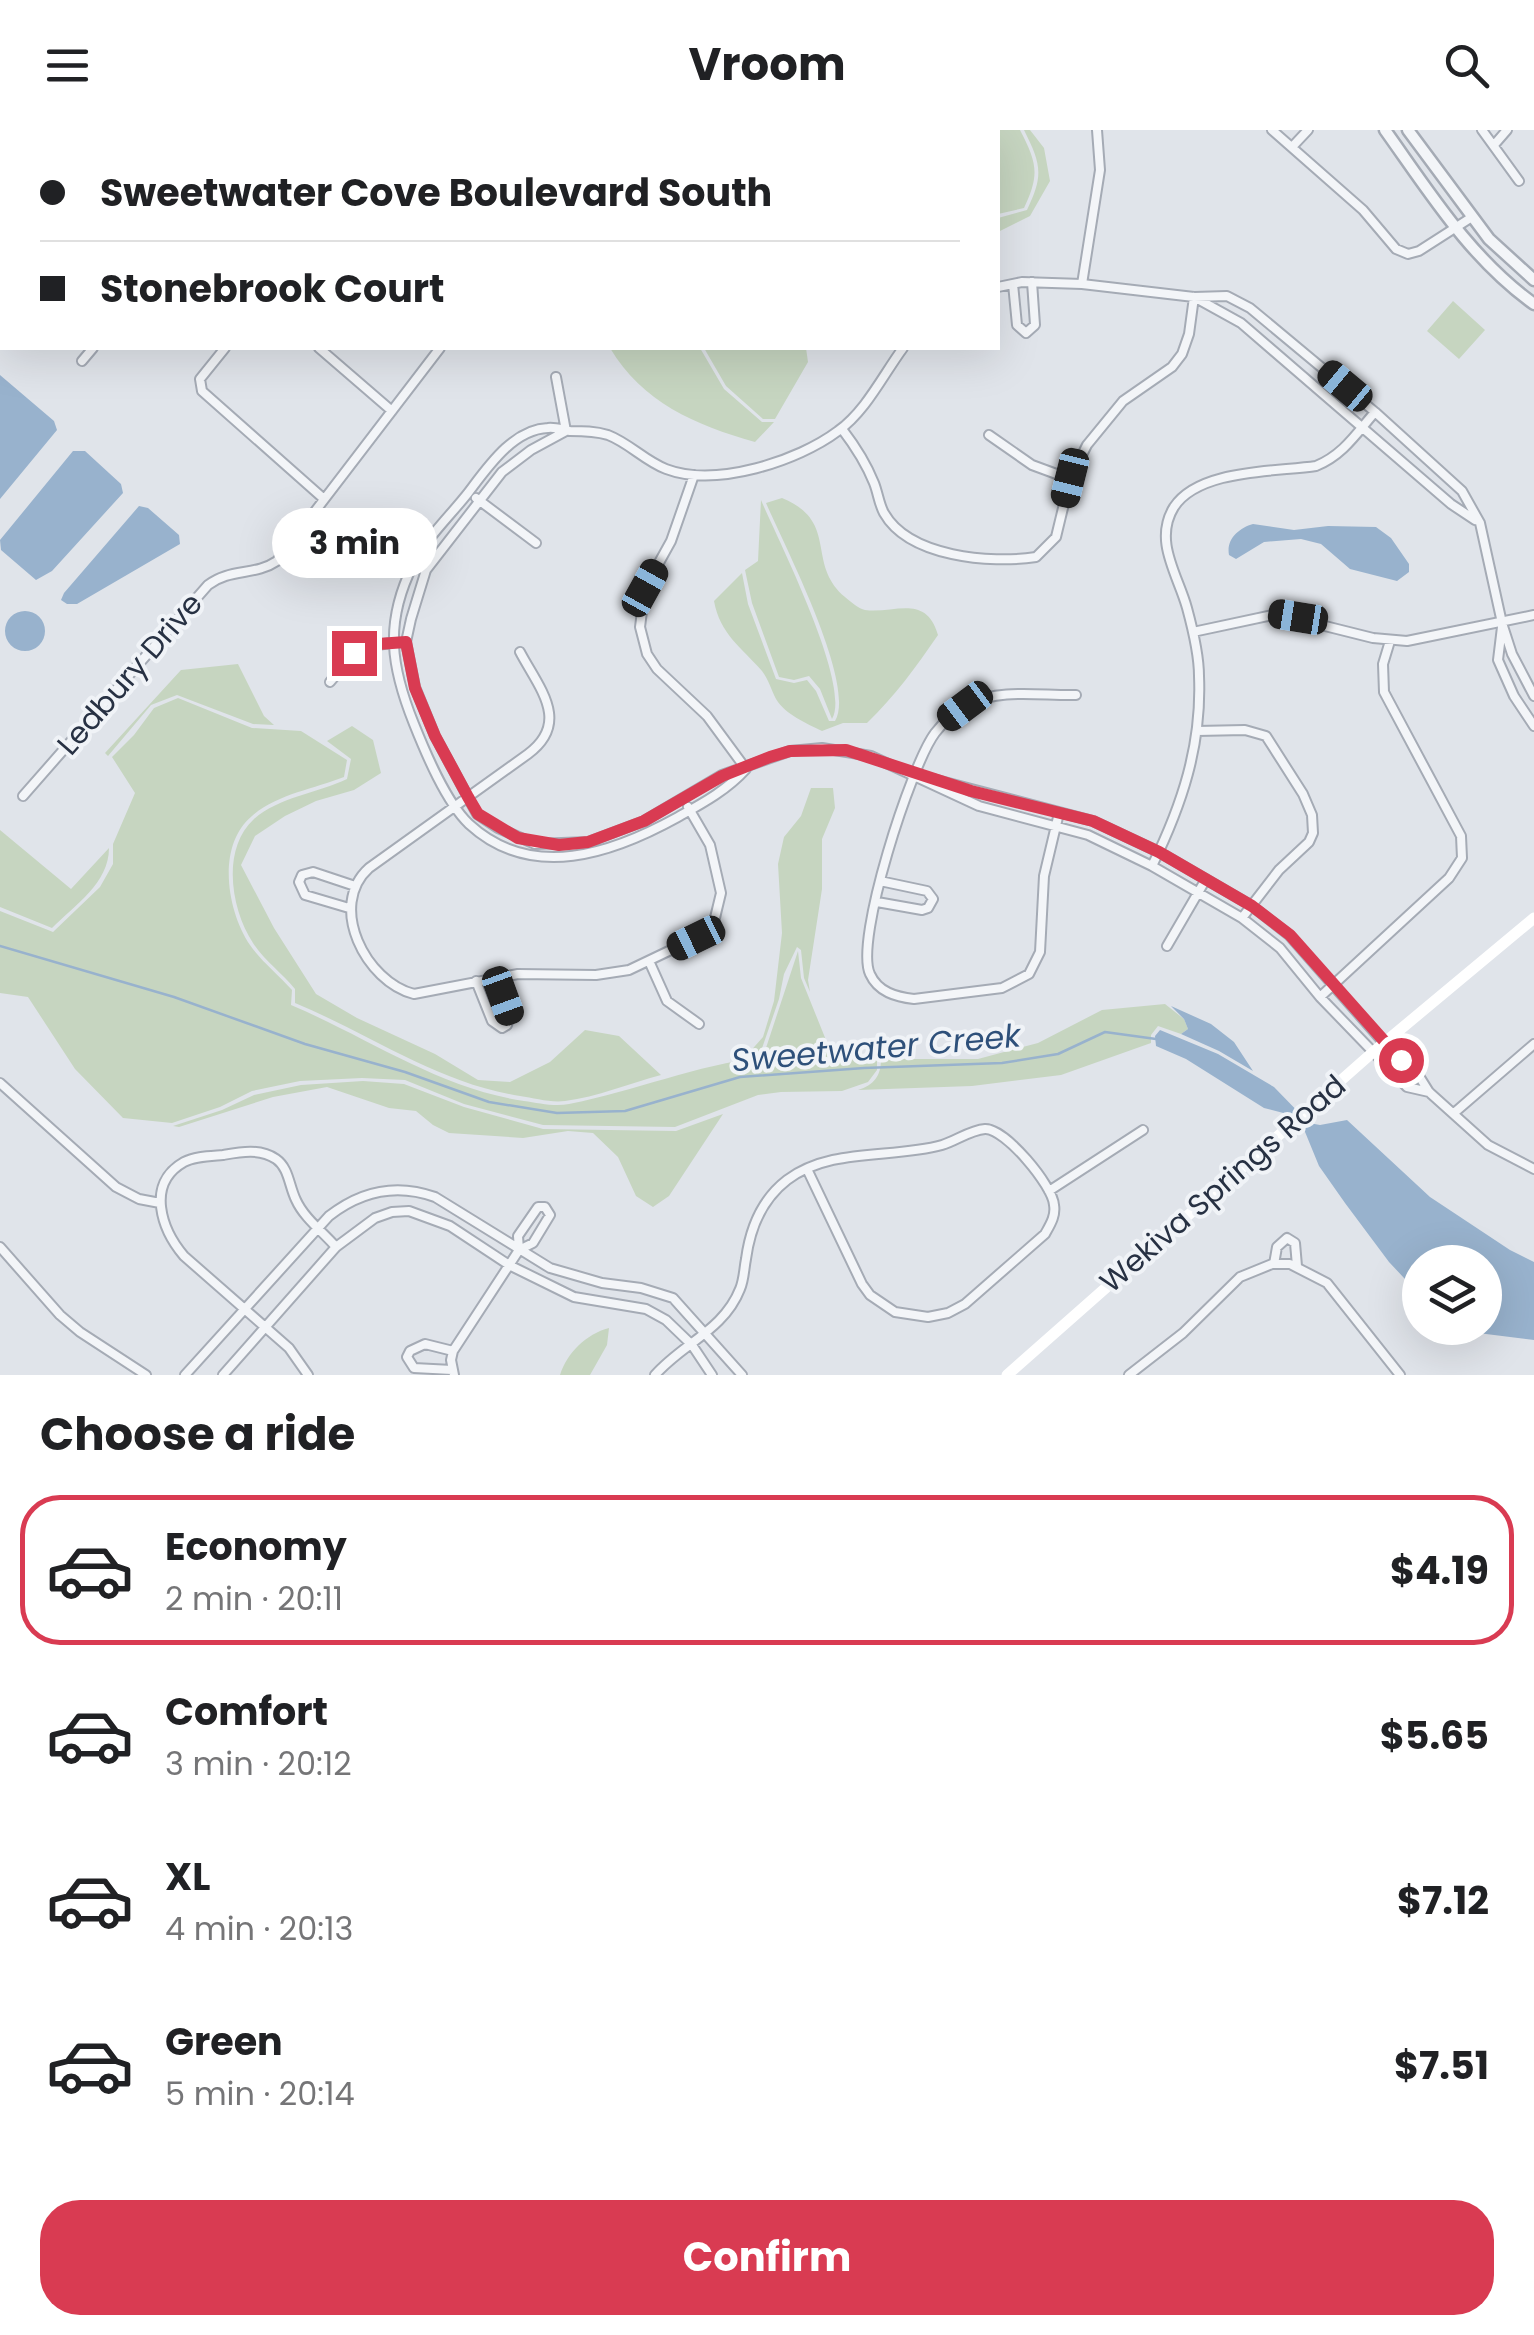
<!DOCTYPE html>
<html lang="en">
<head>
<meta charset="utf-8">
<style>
	body { margin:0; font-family:Poppins,sans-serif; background:#f6f6f6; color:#202124; height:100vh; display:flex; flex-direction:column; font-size:38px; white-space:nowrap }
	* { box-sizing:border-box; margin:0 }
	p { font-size:32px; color:#757577 }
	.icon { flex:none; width:55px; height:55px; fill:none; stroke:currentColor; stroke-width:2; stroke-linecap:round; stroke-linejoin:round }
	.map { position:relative; height:1245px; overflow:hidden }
	.details { display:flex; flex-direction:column; background:#fff; flex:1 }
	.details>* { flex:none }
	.top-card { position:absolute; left:0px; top:0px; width:1000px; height:220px; box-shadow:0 10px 40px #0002; display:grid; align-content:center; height:220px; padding:0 40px; background:#fff }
	.buttons { position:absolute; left:1402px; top:1115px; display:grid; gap:20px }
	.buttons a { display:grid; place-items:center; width:100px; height:100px; border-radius:50%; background:#fff; box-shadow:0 10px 40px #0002; font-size:50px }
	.end { position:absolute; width:45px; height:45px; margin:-22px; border:12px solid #d93b52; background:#fff; box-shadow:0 0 0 5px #fff }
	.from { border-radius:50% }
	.bubble { position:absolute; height:70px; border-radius:35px; background:#fff; box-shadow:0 10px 40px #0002; font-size:32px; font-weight:700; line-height:70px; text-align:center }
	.car { position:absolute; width:30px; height:60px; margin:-30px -15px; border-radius:12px; box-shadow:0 0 8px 2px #0007; background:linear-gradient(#222 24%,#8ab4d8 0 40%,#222 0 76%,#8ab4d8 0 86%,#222 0) }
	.top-card b { display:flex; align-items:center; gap:35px; height:95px; font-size:38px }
	.top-card b+b { border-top:2px solid #e0e0e0 }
	.top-card i { width:25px; height:25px; background:#202124 }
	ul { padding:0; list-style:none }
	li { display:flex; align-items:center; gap:30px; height:150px; margin:0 20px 15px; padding:0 20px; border:5px solid transparent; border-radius:40px }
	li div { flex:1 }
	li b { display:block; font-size:38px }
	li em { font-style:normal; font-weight:700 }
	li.current { border-color:#d93b52 }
	li>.icon { width:90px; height:90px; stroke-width:1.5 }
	h2 { padding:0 40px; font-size:45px; line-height:120px }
	.cta { display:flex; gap:20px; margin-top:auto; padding:20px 40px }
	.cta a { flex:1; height:115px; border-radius:40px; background:#d93b52; color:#fff; font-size:40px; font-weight:700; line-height:115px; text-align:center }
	header { display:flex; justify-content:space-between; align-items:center; height:130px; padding:0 40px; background:#fff; font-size:45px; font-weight:700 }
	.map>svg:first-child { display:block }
	.green { fill:#c6d5c0 }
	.water { fill:#98b2cd }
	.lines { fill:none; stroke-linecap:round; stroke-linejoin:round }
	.stream { stroke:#98b2cd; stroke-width:2.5 }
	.minor-casing { stroke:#a5abb5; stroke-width:12 }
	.tertiary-casing { stroke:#a5abb5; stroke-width:15 }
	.minor { stroke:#f3f5f8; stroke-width:8 }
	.tertiary { stroke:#f3f5f8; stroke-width:10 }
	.secondary { stroke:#fff; stroke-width:11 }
	.route { stroke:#d93b52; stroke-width:12 }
	.labels { text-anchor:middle; stroke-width:8; stroke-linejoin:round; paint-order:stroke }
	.street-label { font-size:30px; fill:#273143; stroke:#f0f3f7 }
	.water-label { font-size:32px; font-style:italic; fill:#2e507a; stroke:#f0f3f7 }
</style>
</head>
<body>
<header><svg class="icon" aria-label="menu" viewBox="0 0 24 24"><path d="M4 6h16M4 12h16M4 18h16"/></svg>Vroom<svg class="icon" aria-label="search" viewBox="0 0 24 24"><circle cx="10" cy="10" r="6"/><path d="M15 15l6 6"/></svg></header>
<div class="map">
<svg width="1534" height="1245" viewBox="0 0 1534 1245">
	<rect width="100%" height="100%" fill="#e0e4ea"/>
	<path class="green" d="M681 0H1020C1037 33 1040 44 1024 78L998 84V2H679Z
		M1024 0H1030L1044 18 1050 51 1030 86 998 102V88L1027 80C1044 45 1041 34 1024 0Z
		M1453 171 1485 200 1459 229 1427 201Z
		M610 218H700L724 259 762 292H774L755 312C695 295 642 272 610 218Z
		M704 218H806L808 232 775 289H763L726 256Z
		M782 368C840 392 805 433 845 467 851 472 859 479 865 480 894 484 926 463 938 505 916 537 895 566 867 593H843L822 601C806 593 786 585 776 569 771 560 769 550 762 541 741 517 720 504 714 471L742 443 748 474 776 549 794 553 807 550 816 561 829 591H835C857 555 784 415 766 373Z
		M761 370C778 410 852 555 832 589L820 559 809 546 794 550 779 547 752 473 745 440 758 431Z
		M238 534 264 586 274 595 253 594 177 565 151 575 108 626 105 623 181 540Z
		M178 568 252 598 301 601 347 630 344 647C314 659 277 664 252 686 216 716 227 781 250 815 261 831 279 845 292 860L291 875C369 908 438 958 524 971 538 973 555 977 569 974 635 961 696 935 763 927L798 821 801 848 832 925 877 928V940L868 952 842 961 781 962 758 965 675 997 543 995 464 974 405 950 362 948 300 951 252 961 220 977 172 993 123 988 75 939 28 867 0 863V781L53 802 100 757 113 734V714L135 663 112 627 134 605 154 578Z
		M352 596 373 610 381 643 354 660 316 671 285 686 255 706 241 735 274 798 316 864 357 888 435 924 478 950 510 952 550 932 585 900 619 906 661 945C630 953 597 967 565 971 551 973 534 968 520 966 437 953 370 904 295 873V859C282 843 264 830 253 813 231 780 221 719 254 689 279 667 318 663 347 649L351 629 327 611Z
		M811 658H833L835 678 822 709V759L808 850 810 862 804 848 801 820 797 817 784 844 779 869 760 924 747 925 763 907 774 871 782 803 778 734 784 707 801 686Z
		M0 700 71 759 109 718C109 753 75 775 52 798L0 777Z
		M1165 874 1184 889 1188 899 1181 904 1158 896 1151 905V913L1061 945 972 956 858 960C874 955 881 946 881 929H978L1038 913 1102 880Z
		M363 951 404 954 464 977 543 999 676 1001 723 984 669 1066 653 1077 636 1066 618 1027 593 1003 568 1001 523 1008 449 1003 433 995 416 981 389 978 327 957 273 967 179 997 173 996 222 980 254 965 301 955Z
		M609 1198 607 1215 590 1245H560C567 1223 586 1204 609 1198Z"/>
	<path class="water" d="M0 245 54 291 57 300 0 369Z
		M73 321H85L121 354 123 363 52 441 36 450 1 420 0 410Z
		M139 376 148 378 179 405 180 414 77 474H67L61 470 64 463Z
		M1253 394 1294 400 1328 396 1376 397 1391 408 1409 434V442L1397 451 1350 439 1321 414 1301 409 1264 412 1236 429 1229 425C1226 409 1239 398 1253 394Z
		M5 501a20 20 0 1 1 40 0a20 20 0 1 1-40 0Z
		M1171 876 1211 894 1234 912 1253 941 1219 921 1181 904 1188 899 1184 889Z
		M1160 900 1218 924 1274 957 1309 993 1320 995 1347 990 1430 1067 1510 1120 1534 1132V1210L1478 1203 1469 1198H1485V1132H1420V1165L1389 1132 1345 1073 1319 1036 1303 997 1291 985 1264 978 1186 929 1156 916 1155 906Z"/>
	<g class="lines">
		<path class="stream" d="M0 816 174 867 305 914 405 942 489 972 557 983 625 981 740 947 864 938 1002 933 1058 924 1105 902 1156 909"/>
		<defs>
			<path id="minor" d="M426 0 427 2
				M557 0 559 2
				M1272 0 1363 80 1396 119 1408 124 1419 121 1472 87
				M1482 0 1519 51
				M124 2 126 0
				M260 2 262 0
				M1494 15 1507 0
				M1292 17 1308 0
				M0 87 2 90
				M1013 154 1017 195 1026 203 1035 195 1032 152
				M1082 154 1100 40 1097 0
				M998 157 1022 152 1082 154 1194 167 1227 166 1250 178 1375 282 1462 361 1480 393 1502 493 1512 524 1534 566
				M1194 167 1241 193 1451 374 1475 390
				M225 218 200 249 202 261 324 369
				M319 218 392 281
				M82 231 93 218
				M556 247 566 301
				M842 299C855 316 866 333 874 353 878 363 879 374 884 383 909 427 990 434 1036 427L1056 407 1070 349 1087 315 1123 271 1172 237 1182 224 1189 204 1194 167
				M566 301 531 320 502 342 426 440 411 489 406 512 415 557 435 606 477 684 498 698 535 714 588 712 644 691 722 645 790 621 822 618 871 626 979 676 1088 705 1152 736 1242 788 1280 818 1320 867 1407 957 1429 962
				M989 305 1032 335 1070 349
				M694 345 671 411 645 458 640 497 647 524 657 539 707 586 746 639
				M476 368 536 413
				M1502 497 1498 530 1514 566 1534 596
				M1193 502 1277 484 1373 508 1407 511 1534 485
				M520 522C539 558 571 592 528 624L369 738C327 776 366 852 414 864L518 844 596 845 629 840 696 808 714 792 721 763 710 715 688 677
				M330 552C349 529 361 515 392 513
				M1197 601 1245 600 1266 606 1303 664 1312 685 1313 703 1309 712 1279 740 1242 788
				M746 639C727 660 703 673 678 687 613 723 532 752 469 694 446 672 426 624 414 594 391 537 384 493 413 435 426 408 450 386 468 363 487 338 513 299 548 298 555 297 563 300 570 301 583 301 595 301 608 305 629 313 645 331 666 339 716 358 798 331 838 301 866 281 883 245 903 218
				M933 649 1093 691 1159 722 1252 776 1289 805 1384 913 1419 946 1429 962 1488 1015 1534 1039
				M23 666 208 455C230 438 255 446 277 431L440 218
				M1059 683 1044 746 1040 822 1029 844 1002 858 914 869C896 867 878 862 870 844 854 811 911 635 935 603 944 591 957 581 970 574 999 558 1043 566 1076 565
				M1152 736C1182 675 1202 615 1199 546 1199 524 1193 500 1187 478 1178 445 1153 411 1174 377 1199 339 1275 342 1316 336 1343 325 1356 304 1375 282
				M877 772 922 780 928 778 933 769 927 761 880 751
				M349 778 305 765 299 752 302 745 313 742 355 756
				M1167 816 1206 749
				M649 831 667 871 699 894
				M476 851 492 891 502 898 507 895 510 885 496 847
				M1320 867 1449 748 1462 728 1461 706 1384 562 1383 534 1390 511
				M0 953 116 1057 139 1069 160 1073
				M1454 983 1534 914
				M1049 1061 1143 1000
				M0 1117 60 1185 80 1202 146 1245
				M1274 1134 1277 1117 1287 1108 1295 1113 1297 1136
				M452 1240 414 1238 407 1227 410 1221 425 1214 453 1221
				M185 1245 329 1086C361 1061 396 1053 435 1067L550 1138 602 1153 641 1158 673 1168 742 1245
				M223 1245 336 1117 375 1088 392 1082 409 1081 450 1096 509 1135 574 1167 646 1179 666 1190 692 1215 712 1245
				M308 1245 289 1218 184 1126C162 1100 145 1054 184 1032 195 1026 210 1026 223 1025 240 1022 260 1018 276 1029 289 1038 289 1056 296 1070 304 1088 323 1102 336 1117
				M454 1245 451 1230 453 1221 519 1120 518 1106 538 1077H545L550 1085 533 1113 519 1120
				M655 1245C682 1214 724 1200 740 1159 744 1150 744 1139 746 1129 750 1099 761 1070 787 1050 831 1017 892 1029 942 1015 956 1011 970 1000 985 999 1005 998 1053 1056 1054 1075 1056 1086 1050 1095 1045 1104L965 1174 948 1183 928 1187 895 1182 870 1165 862 1154 807 1039
				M1129 1245 1183 1203 1240 1147 1272 1134H1290L1327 1153 1400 1245"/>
			<path id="tertiary" d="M1385 0C1430 63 1470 128 1534 174
				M1408 0 1489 109 1534 150"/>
		</defs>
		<use href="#minor" class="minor-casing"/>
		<use href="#tertiary" class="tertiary-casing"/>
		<use href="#minor" class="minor"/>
		<use href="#tertiary" class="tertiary"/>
		<path class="secondary" d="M1007 1245 1372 923 1534 788"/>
	</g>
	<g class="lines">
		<path class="route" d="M354 523 378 514 406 512 415 558 435 606 468 667 478 684 518 708 559 715 588 712 644 691 722 646 770 627 790 621 846 620 971 661 1093 691 1159 722 1252 776 1290 805 1401 930"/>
	</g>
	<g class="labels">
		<g class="street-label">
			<text transform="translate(130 544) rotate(-49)" y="10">Ledbury Drive</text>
			<text transform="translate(1223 1054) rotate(-41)" y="10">Wekiva Springs Road</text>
		</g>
		<g class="water-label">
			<text transform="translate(876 918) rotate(-5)" y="11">Sweetwater Creek</text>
		</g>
	</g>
</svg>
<div class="buttons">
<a><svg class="icon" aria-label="layers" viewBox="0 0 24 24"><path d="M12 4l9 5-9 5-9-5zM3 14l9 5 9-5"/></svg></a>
</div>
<i class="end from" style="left:1401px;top:930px"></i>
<i class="end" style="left:354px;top:523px"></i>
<div class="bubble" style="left:272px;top:378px;width:165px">3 min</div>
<i class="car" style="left:1345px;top:256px;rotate:310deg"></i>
<i class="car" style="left:1070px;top:348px;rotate:194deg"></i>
<i class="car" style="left:645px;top:458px;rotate:29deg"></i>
<i class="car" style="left:1298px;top:487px;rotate:279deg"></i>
<i class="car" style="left:965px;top:576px;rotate:233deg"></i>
<i class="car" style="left:696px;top:808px;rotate:244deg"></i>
<i class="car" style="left:503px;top:866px;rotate:160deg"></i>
<div class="top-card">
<b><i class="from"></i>Sweetwater Cove Boulevard South</b>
<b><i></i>Stonebrook Court</b>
</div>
</div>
<section class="details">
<h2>Choose a ride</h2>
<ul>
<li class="current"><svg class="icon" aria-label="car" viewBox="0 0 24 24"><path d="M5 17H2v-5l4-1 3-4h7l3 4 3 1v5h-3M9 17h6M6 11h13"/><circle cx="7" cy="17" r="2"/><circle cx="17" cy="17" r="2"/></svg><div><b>Economy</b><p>2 min · 20:11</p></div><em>$4.19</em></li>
<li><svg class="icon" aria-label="car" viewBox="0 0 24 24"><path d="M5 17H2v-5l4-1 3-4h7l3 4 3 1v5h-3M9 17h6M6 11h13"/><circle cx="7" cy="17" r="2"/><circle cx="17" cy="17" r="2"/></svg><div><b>Comfort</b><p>3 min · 20:12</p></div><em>$5.65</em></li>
<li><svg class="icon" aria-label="car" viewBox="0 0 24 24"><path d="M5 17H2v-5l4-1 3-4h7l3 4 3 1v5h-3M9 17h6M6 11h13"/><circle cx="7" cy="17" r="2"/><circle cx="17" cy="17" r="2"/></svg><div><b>XL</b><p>4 min · 20:13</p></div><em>$7.12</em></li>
<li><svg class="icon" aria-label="car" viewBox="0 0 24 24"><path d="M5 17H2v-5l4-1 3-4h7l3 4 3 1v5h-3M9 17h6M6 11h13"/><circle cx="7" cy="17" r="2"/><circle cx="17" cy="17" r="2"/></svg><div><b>Green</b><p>5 min · 20:14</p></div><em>$7.51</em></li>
</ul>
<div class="cta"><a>Confirm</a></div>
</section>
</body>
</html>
